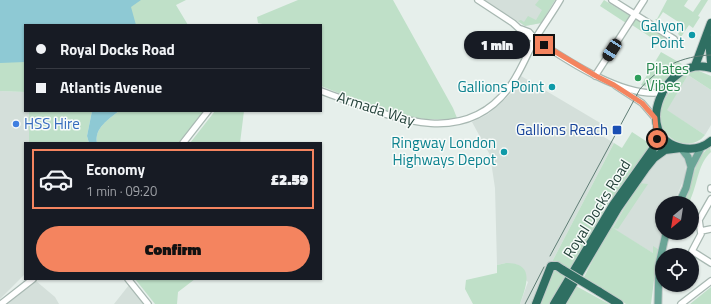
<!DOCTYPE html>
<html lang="en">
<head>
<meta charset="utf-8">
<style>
	body { margin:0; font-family:"Titillium Web",sans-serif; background:#242831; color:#f1f3f6; height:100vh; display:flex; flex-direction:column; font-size:15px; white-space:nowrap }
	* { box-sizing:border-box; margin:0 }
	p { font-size:13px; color:#9ea1a6 }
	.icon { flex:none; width:22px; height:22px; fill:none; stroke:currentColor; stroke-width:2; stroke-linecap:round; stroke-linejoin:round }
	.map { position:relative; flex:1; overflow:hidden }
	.drawer { position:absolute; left:24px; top:142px; width:298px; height:138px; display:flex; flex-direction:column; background:#171b24; border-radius:0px; box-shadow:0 1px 3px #0004 }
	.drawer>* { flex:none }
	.hud { position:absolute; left:24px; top:24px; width:298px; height:88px; border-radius:0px; box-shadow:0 1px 3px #0004; display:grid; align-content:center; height:88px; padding:0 12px; background:#171b24 }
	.needle { width:26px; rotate:210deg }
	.fabs { position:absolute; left:655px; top:196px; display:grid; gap:8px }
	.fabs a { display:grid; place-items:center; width:44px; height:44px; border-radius:50%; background:#171b24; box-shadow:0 1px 3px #0004; font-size:20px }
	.end { position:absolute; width:18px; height:18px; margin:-9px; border:5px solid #f4845f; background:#111; box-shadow:0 0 0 2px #111 }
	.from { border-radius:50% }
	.bubble { position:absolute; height:28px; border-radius:14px; background:#171b24; box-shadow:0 1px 3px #0004; font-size:13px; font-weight:800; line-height:28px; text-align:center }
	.car { position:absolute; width:12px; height:24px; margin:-12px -6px; border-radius:5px; box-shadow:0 0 3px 1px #0007; background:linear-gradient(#222 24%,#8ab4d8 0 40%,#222 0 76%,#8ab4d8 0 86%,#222 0) }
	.hud b { display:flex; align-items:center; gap:14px; height:38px; font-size:15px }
	.hud b+b { border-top:1px solid #363941 }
	.hud i { width:10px; height:10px; background:#f1f3f6 }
	ul { padding:7px 0 0; list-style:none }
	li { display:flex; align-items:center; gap:12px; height:60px; margin:0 8px 6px; padding:0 4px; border:2px solid transparent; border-radius:0px }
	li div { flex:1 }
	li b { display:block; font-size:15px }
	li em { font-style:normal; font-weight:800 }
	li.current { border-color:#f4845f }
	li>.icon { width:36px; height:36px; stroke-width:1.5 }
	.cta { display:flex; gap:8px; margin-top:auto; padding:8px 12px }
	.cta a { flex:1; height:46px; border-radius:24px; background:#f4845f; color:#111; font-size:16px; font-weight:800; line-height:46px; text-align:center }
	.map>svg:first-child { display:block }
	.built { fill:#d4dfda }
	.green { fill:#bfe0c8 }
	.water { fill:#8ec9d4 }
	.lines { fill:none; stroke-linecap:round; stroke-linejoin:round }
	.minor-casing { stroke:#a8b8b2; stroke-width:8 }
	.major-casing { stroke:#c2cac8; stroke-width:9 }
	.highway-casing { stroke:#c2cac8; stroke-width:10 }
	.minor { stroke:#fff; stroke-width:5.5 }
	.major { stroke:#6aa596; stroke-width:7 }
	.highway { stroke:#2f6f62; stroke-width:8 }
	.tram { stroke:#5f7d75; stroke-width:1 }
	.highway-bridge-casing { stroke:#c2cac8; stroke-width:10; stroke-linecap:butt }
	.highway-bridge { stroke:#2f6f62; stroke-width:8 }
	.route { stroke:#f4845f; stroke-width:5 }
	.culture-dot { fill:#0f9aa8; stroke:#f7fbf9; stroke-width:1.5 }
	.leisure-dot { fill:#2e9e5b; stroke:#f7fbf9; stroke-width:1.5 }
	.shop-dot { fill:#3f7fe0; stroke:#f7fbf9; stroke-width:1.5 }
	.transit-dot { fill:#1a4fb4; stroke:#f7fbf9; stroke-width:1.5 }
	.labels { text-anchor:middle; stroke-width:3; stroke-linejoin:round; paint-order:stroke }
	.culture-label { font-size:15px; fill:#0d838f; stroke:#f7fbf9; text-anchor:end }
	.leisure-label { font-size:15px; fill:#27864d; stroke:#f7fbf9; text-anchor:start }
	.street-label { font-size:15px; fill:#24423a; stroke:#f7fbf9 }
	.shop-label { font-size:15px; fill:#366cbe; stroke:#f7fbf9; text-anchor:start }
	.transit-label { font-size:15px; fill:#164399; stroke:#f7fbf9; text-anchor:end }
</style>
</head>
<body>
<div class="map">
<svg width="711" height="304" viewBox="0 0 711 304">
	<rect width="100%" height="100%" fill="#e6efeb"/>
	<path class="built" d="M485 0H555L541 23 525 26Z
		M688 75 711 90V125L705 135 666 110Z
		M521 76 602 124 599 134 614 143 530 304H520L528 282 506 263 497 265 495 188 490 155 472 122 488 114 502 102 514 90Z
		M0 91 25 92V111H29V143H25V274L0 299Z
		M673 152 678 153 683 156 686 165 685 176 674 203H662V233L656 255 610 227 633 190 660 156Z
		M36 281 55 297 59 304H7Z
		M129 285 144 304H114Z"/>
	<path class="green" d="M0 0H186L176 5 188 25H25V92L0 91Z
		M298 0H393L453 108 457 118C411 126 363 102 321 86V25H267L258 23 257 17Z
		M539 0H555L541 23 525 26 518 21 521 20 524 22 528 16 536 20 542 10 535 5Z
		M604 0 630 16 626 23 600 6Z
		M667 0H688L684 6 693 12 701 0H708L698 16 700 17 693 28 689 25 681 37 678 34 683 25 663 12 657 21 655 19H657Z
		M636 19 665 38 661 44 632 25Z
		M661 52 682 64C665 75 664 94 641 85Z
		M699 71 711 76V90L688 75 667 110 705 135C689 155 657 137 660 113 661 103 667 96 672 88 678 78 687 71 699 71Z
		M29 111H92L87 136 89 143H29Z
		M119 111H204L178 143H97C94 128 109 119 119 111Z
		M215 111H244L240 143H190Z
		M632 132 652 145 622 186 549 304H530L614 143 622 148Z
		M710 147 711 152C698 164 698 182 691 198L689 203H684C694 184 692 160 710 147Z
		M639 183 648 184 618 229 613 228 653 253V246L658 249 651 304H626L584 277 610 227 613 228Z
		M506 263C536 263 526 286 520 304H473L465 289 466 280 497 273V265Z
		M135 279H195L178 292 177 304H155Z
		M576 286 609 304H565Z
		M711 287V304H690Z"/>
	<path class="water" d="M0 0H141L131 7 136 25H25V62L0 63Z
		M92 111H119C109 119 94 128 97 143H89L87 136Z"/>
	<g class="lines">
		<defs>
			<path id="minor" d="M478 0 513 23 527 36 535 39C566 60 626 100 664 92
				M612 0 674 39
				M521 29 529 32 535 39
				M595 76 644 0
				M616 86 642 103 655 118
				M321 91C381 112 459 153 508 89 519 75 526 57 534 41 542 27 552 14 560 0
				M183 143 208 111
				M711 188V189
				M711 199 699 220 701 234 692 251 711 263
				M701 231 711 229
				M128 279 148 304
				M1 304 33 279
				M681 304 711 281"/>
			<path id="major" d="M681 148 688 157 691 167
				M679 203 686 188 691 167 702 146
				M658 304 659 264 666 233"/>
			<path id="highway" d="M709 39 711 62
				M695 66 711 23
				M711 68C665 53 630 138 682 148 693 150 703 148 711 141
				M598 291 619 304
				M536 304 551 266H557L563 270
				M554 304 613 205 655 146 658 136 657 127
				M561 304 618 208 646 168 654 158 665 150 681 148"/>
		</defs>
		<use href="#minor" class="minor-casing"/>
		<use href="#major" class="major-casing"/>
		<use href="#highway" class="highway-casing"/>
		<use href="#minor" class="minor"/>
		<use href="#major" class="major"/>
		<use href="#highway" class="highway"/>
		<path class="tram" d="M550 256 640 89C659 67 682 56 711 55
			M525 304 544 267"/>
		<defs>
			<path id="highway-bridge" d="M563 270 598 291"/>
		</defs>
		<use href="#highway-bridge" class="highway-bridge-casing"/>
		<use href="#highway-bridge" class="highway-bridge"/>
	</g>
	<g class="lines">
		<path class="route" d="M544 45 596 76 614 85 642 103 655 118 657 139"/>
	</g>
	<g class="culture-dot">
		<circle cx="692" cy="35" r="4"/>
		<circle cx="552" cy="87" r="4"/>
		<circle cx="504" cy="152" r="4"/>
	</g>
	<circle class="leisure-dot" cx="638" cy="78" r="4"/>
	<circle class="shop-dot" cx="16" cy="124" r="4"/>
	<rect class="transit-dot" x="612" y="125" width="10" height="10" rx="2"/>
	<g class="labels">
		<g class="culture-label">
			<text x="684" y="31">Galyon<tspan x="684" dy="17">Point</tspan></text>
			<text x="544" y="92">Gallions Point</text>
			<text x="496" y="148">Ringway London<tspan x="496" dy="17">Highways Depot</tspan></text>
		</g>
		<g class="leisure-label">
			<text x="646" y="74">Pilates<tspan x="646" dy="17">Vibes</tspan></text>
		</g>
		<g class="street-label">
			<text transform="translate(376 109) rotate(18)" y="5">Armada Way</text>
			<text transform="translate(597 209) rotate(-58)" y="5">Royal Docks Road</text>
		</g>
		<g class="shop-label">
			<text x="24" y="129">HSS Hire</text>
		</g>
		<g class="transit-label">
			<text x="608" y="135">Gallions Reach</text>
		</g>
	</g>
</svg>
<div class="fabs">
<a><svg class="needle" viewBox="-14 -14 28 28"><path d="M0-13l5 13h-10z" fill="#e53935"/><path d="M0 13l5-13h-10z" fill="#9ea1a6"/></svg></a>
<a><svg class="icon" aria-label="locate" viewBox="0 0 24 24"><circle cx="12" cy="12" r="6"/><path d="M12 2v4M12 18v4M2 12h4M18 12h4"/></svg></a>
</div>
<i class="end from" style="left:657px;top:139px"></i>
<i class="end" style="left:544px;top:45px"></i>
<div class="bubble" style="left:464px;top:31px;width:66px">1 min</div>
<i class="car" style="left:612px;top:50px;rotate:213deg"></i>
<div class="hud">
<b><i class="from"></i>Royal Docks Road</b>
<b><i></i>Atlantis Avenue</b>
</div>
<section class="drawer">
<ul>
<li class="current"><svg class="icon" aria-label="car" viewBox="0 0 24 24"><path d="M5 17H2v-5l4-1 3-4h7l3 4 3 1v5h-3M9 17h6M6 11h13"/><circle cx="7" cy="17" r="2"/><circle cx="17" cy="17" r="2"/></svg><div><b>Economy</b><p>1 min · 09:20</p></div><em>£2.59</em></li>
</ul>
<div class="cta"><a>Confirm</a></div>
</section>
</div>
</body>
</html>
